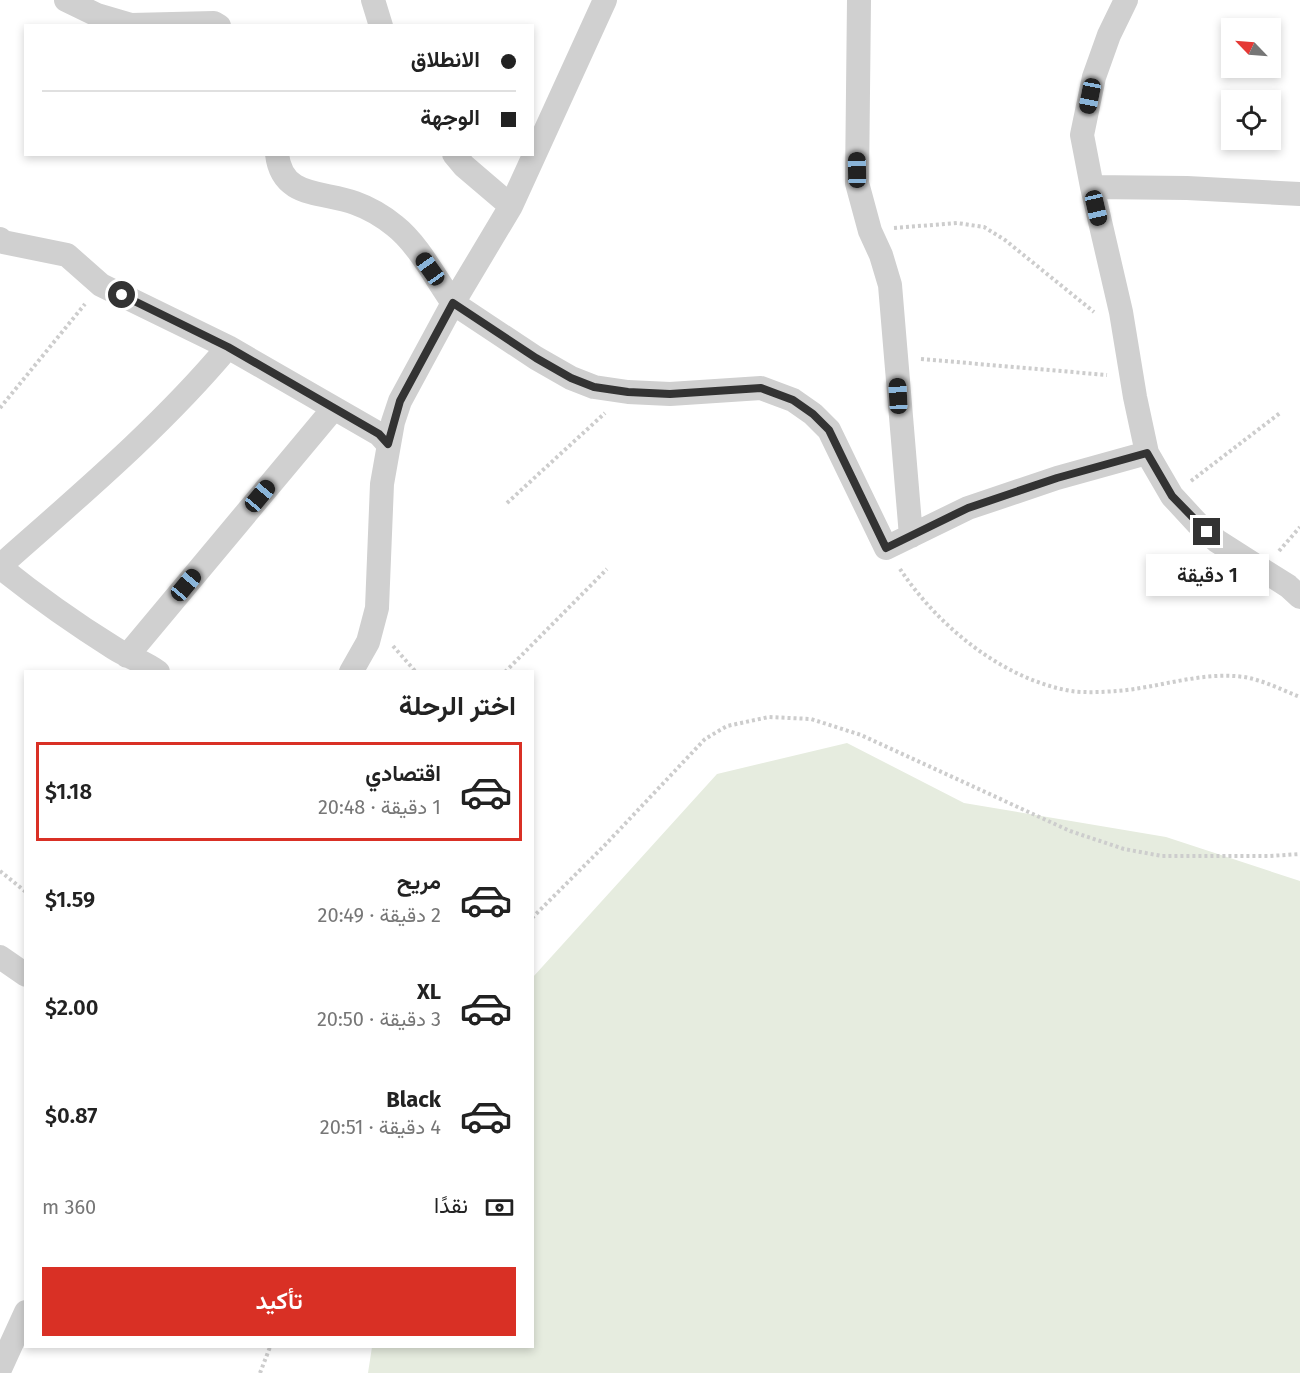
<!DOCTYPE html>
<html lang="ar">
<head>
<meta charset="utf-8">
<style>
	body { margin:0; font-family:"Fira Sans",Vazirmatn,sans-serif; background:#f2f2f2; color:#222; direction:rtl; height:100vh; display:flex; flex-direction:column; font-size:22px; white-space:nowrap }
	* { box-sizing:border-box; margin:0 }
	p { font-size:20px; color:#767676 }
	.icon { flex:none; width:33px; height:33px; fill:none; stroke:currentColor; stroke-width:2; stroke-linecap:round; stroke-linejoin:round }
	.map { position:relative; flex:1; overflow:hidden; direction:ltr }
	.panel { position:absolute; left:24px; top:670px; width:510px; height:678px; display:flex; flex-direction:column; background:#fff; border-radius:0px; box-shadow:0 3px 9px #0003; direction:rtl }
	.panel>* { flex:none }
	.guide { position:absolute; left:24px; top:24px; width:510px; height:132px; border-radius:0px; box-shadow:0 3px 9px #0003; direction:rtl; display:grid; align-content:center; height:132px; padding:0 18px; background:#fff }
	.needle { width:39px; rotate:295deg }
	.fabs { position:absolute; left:1221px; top:18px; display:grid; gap:12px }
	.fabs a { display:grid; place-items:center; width:60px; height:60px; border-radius:0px; background:#fff; box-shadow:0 3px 9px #0003; font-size:30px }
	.end { position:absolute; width:27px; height:27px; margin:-14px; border:8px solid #333; background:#fff; box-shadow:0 0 0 3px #fff }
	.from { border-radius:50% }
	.bubble { position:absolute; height:42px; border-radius:0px; background:#fff; box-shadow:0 3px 9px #0003; font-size:20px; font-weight:600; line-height:42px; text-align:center; direction:rtl }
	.car { position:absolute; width:18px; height:36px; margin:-18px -9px; border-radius:8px; box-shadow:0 0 4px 2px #0007; background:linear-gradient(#222 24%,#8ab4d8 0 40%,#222 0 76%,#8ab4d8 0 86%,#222 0) }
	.guide b { display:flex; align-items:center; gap:21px; height:57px; font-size:22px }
	.guide b+b { border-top:2px solid #e0e0e0 }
	.guide i { width:15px; height:15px; background:#222 }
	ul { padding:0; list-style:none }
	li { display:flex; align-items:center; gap:18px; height:99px; margin:0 12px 9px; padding:0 6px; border:3px solid transparent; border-radius:0px }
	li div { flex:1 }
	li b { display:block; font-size:22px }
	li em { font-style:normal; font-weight:600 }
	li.current { border-color:#d93025 }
	li>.icon { width:54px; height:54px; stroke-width:1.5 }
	h2 { padding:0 18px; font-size:27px; line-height:72px }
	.pay { display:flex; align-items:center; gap:15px; height:66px; padding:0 18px; font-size:22px }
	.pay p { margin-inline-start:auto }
	.button { display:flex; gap:12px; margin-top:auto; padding:12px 18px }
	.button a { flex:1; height:69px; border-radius:0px; background:#d93025; color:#fff; font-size:24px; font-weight:600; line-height:69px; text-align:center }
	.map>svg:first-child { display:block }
	.green { fill:#e6ecdf }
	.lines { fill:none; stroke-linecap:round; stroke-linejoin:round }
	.path { stroke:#cdcdcd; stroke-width:4; stroke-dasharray:3 3; stroke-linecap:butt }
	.street { stroke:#d0d0d0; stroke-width:24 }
	.route { stroke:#333; stroke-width:8 }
</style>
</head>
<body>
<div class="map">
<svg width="1300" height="1373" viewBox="0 0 1300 1373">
	<rect width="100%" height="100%" fill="#fff"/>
	<path class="green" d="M847 743 964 803 1166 837 1300 881V1373H368L372 1347H532L533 977 717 774Z"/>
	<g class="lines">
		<path class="path" d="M894 228 957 223 984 227 1005 240 1094 312
			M921 359 1107 375
			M0 408 85 304
			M1191 481 1280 413
			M507 503 605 413
			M1279 551 1300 527
			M900 569C938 626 1002 679 1071 691 1085 693 1103 692 1117 691 1158 688 1202 671 1244 677 1263 680 1282 690 1300 697
			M393 646 416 672
			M505 672 607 569
			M0 871 26 892
			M532 918 605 845 705 739 727 726 769 717 811 719 861 735 1070 831 1124 849 1162 856H1270L1300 854
			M260 1373 270 1347"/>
		<path class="street" d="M66 0 97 15 131 25 214 23 219 26
			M373 0 381 26
			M859 0 857 183 870 231 881 255 890 285 911 536
			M1126 0 1109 35 1094 77 1082 135 1092 187 1121 312 1135 397 1147 453 1172 496 1197 523 1217 541 1288 586 1300 597
			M277 154C282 199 323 191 355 203 369 208 384 217 395 226 418 244 436 279 453 303L400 401 393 422 382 484 377 608 368 642 351 672
			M454 154 464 166 511 206 453 303 536 358 571 378 594 387 628 392 670 394 761 388 793 400 813 414 829 430 886 548 968 508 1057 478 1147 453
			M1092 187 1187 188 1300 194
			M511 206 605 0
			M0 239 3 242 67 255 101 285 228 347 379 434 388 444
			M0 566C79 496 160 428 228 347
			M0 567C36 596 74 623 114 648 128 657 145 662 158 672
			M127 656 334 408
			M0 957 26 975
			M0 1369 26 1312"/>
	</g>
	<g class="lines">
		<path class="route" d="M122 295 228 347 379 434 388 444 400 401 453 303 536 358 571 378 594 387 628 392 670 394 761 388 793 400 813 414 829 430 886 548 968 508 1057 478 1147 453 1172 496 1207 532"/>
	</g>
</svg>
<div class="fabs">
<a><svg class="needle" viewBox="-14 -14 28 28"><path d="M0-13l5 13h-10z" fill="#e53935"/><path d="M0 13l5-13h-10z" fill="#767676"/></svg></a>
<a><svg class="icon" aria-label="locate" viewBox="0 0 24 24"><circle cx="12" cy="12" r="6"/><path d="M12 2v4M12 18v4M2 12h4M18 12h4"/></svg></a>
</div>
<i class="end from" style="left:122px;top:295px"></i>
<i class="end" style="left:1207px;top:532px"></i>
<div class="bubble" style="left:1146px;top:554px;width:123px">1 دقيقة</div>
<i class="car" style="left:1090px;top:96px;rotate:191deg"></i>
<i class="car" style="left:857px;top:170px;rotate:359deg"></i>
<i class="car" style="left:1096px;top:208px;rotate:167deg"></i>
<i class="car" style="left:430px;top:269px;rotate:325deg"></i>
<i class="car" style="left:898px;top:396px;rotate:357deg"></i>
<i class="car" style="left:260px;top:496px;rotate:40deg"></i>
<i class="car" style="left:186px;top:585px;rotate:40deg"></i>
<div class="guide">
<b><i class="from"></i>الانطلاق</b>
<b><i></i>الوجهة</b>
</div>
<section class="panel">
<h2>اختر الرحلة</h2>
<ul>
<li class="current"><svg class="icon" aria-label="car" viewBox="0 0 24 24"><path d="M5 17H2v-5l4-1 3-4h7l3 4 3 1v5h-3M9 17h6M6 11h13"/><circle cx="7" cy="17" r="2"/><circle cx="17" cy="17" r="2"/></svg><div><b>اقتصادي</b><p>1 دقيقة · 20:48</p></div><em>$1.18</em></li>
<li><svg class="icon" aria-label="car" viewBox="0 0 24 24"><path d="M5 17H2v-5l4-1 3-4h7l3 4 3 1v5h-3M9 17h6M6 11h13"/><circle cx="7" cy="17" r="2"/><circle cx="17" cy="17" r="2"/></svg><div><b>مريح</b><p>2 دقيقة · 20:49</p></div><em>$1.59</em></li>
<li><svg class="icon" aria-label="car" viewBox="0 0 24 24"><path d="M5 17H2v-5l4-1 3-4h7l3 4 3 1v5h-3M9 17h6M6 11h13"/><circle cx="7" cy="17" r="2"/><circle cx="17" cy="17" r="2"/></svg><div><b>XL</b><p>3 دقيقة · 20:50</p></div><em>$2.00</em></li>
<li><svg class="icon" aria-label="car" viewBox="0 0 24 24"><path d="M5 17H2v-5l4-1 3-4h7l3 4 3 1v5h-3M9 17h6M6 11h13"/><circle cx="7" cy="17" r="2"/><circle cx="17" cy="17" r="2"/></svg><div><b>Black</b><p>4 دقيقة · 20:51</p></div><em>$0.87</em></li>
</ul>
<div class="pay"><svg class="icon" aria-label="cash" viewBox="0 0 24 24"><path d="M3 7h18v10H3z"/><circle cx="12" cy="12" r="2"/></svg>نقدًا<p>360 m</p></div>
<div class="button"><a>تأكيد</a></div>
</section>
</div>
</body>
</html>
